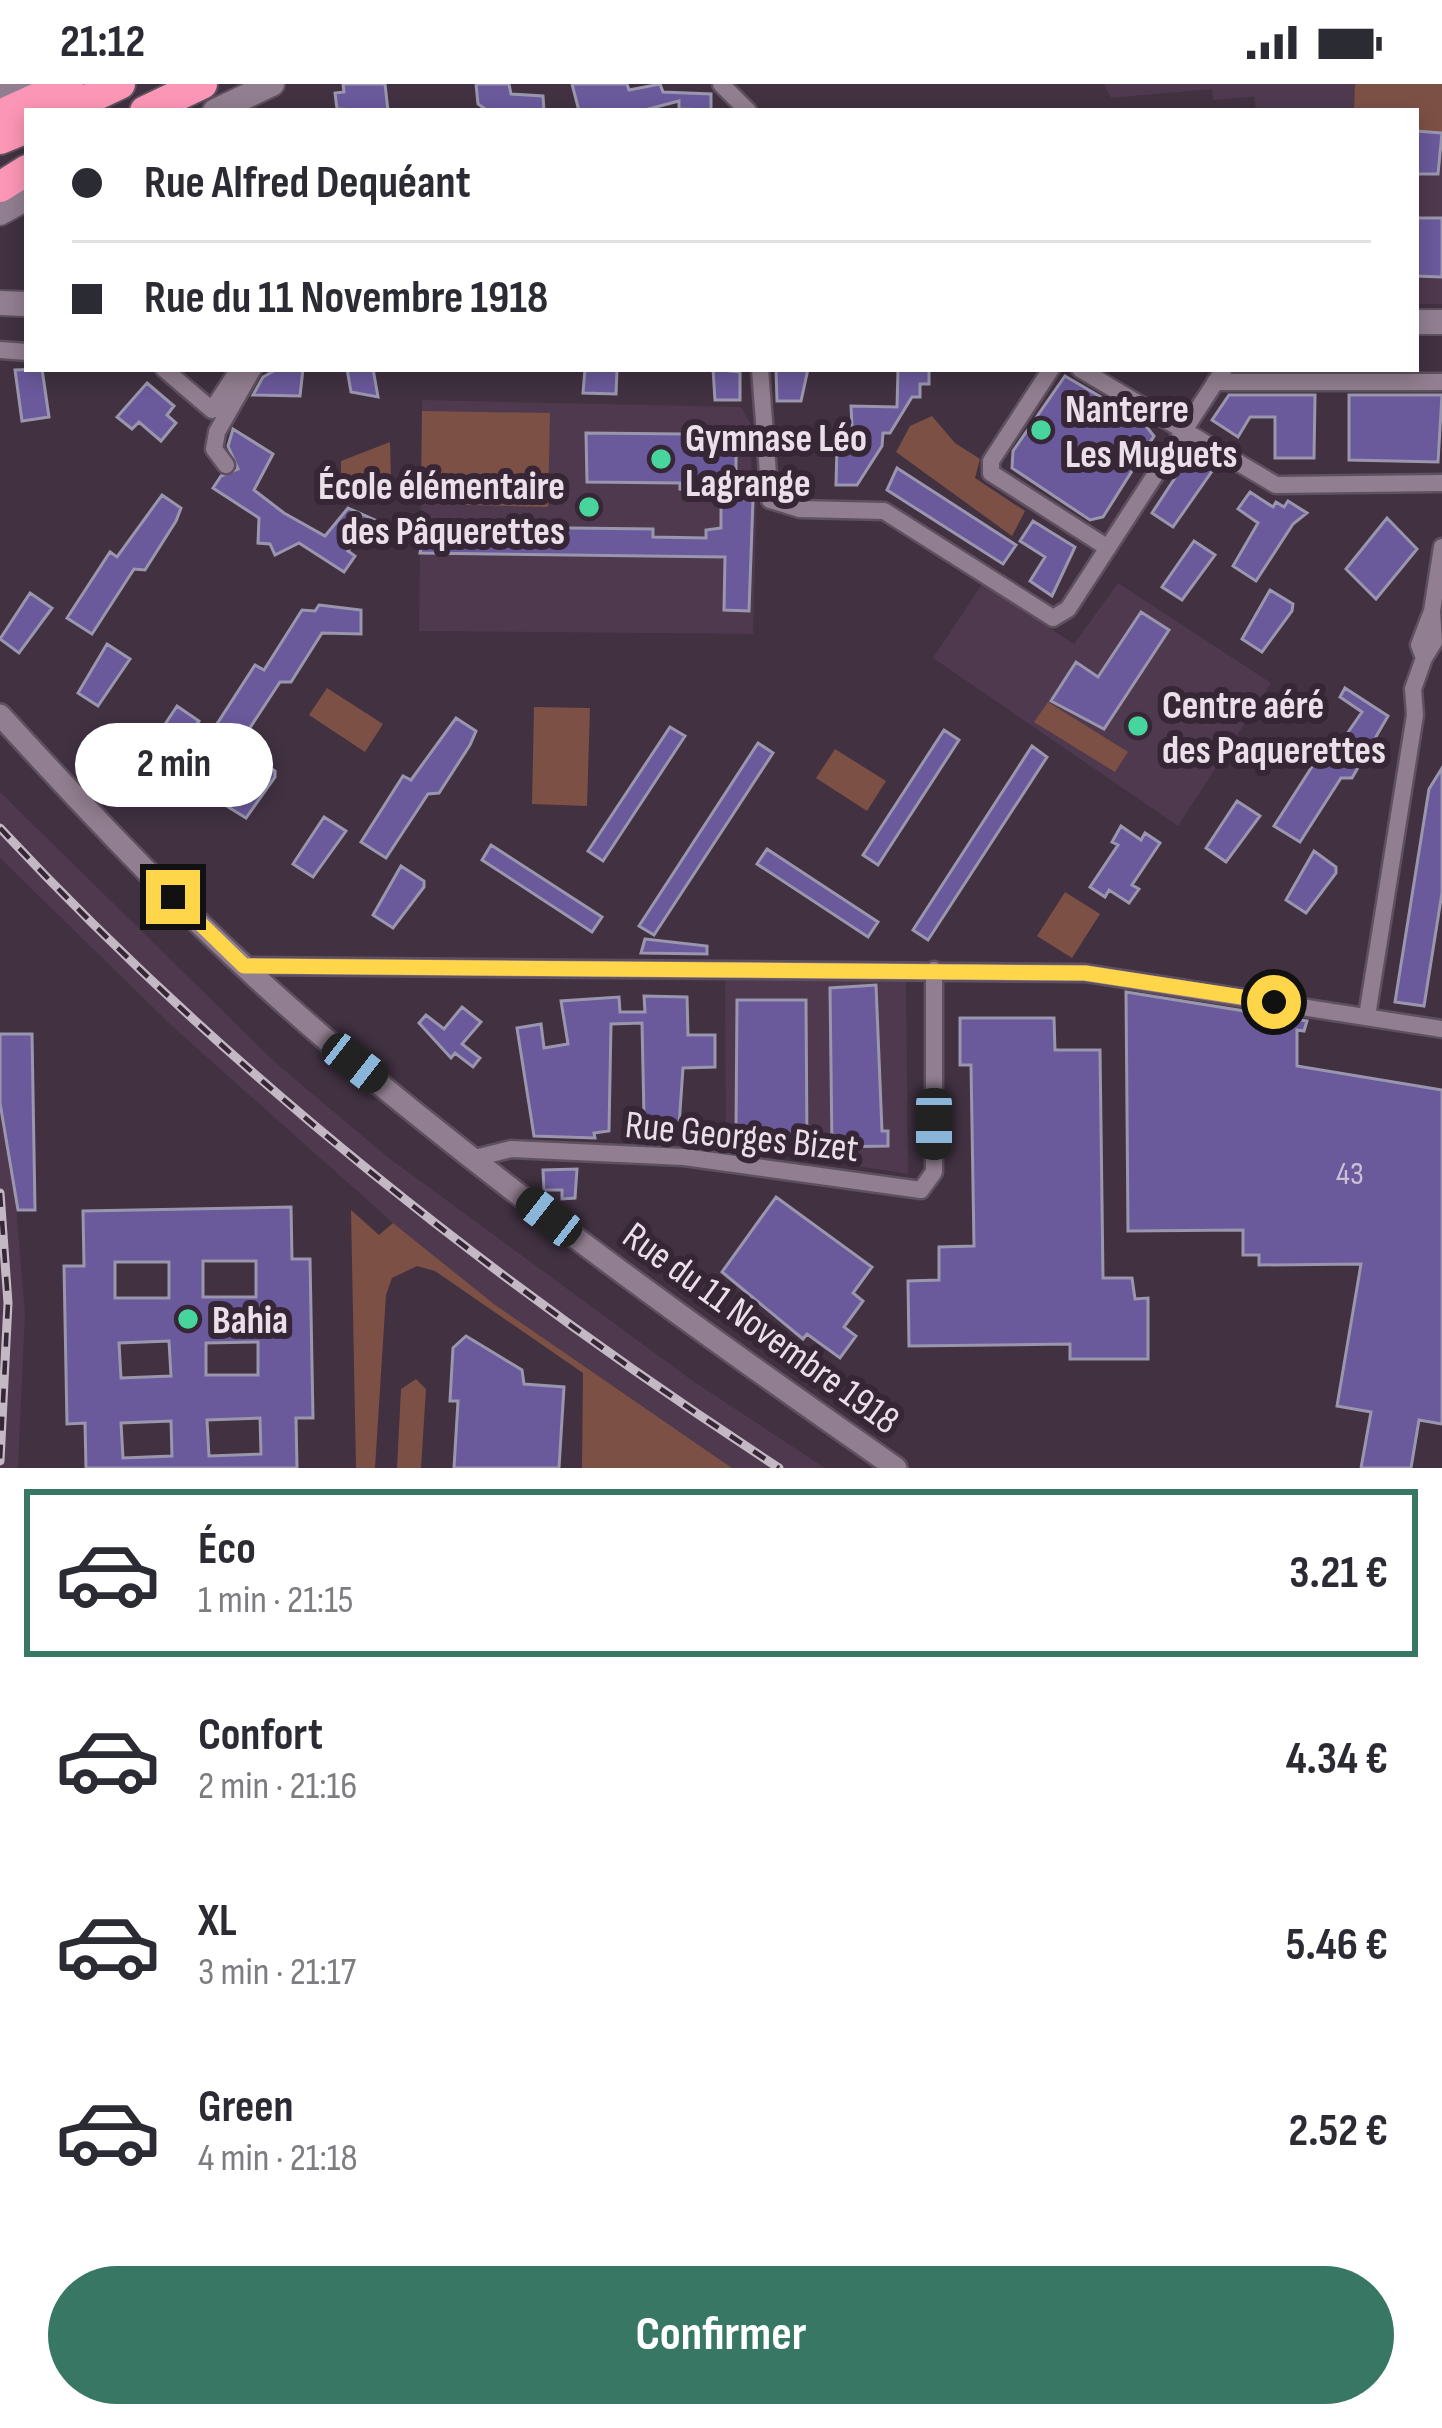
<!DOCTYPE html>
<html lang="fr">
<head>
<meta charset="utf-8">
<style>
	body { margin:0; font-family:"Sofia Sans Condensed",sans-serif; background:#f2f2f3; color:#2b2b33; height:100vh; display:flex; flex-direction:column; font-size:45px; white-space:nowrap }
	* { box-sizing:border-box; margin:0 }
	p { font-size:39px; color:#7c7c81 }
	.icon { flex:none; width:66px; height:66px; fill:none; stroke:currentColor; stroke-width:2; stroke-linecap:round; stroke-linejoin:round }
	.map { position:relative; height:1384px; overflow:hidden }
	.side { display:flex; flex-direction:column; background:#fff; flex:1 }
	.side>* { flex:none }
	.banner { position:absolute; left:24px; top:24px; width:1395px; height:264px; border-radius:0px; box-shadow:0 6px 18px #0003; display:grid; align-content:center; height:264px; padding:0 48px; background:#fff }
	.end { position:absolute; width:54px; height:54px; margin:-27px; border:15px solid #ffd54a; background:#111; box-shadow:0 0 0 6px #111 }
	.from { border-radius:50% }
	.bubble { position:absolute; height:84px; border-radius:42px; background:#fff; box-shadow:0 6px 18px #0003; font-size:39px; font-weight:700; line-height:84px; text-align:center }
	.car { position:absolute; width:36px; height:72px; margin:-36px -18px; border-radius:15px; box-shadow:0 0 9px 3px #0007; background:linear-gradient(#222 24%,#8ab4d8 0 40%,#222 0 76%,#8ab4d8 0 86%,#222 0) }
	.banner b { display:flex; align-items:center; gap:42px; height:114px; font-size:45px }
	.banner b+b { border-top:3px solid #e1e1e2 }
	.banner i { width:30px; height:30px; background:#2b2b33 }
	ul { padding:21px 0 0; list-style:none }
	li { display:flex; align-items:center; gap:36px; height:168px; margin:0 24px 18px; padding:0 24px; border:6px solid transparent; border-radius:0px }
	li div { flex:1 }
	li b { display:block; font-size:45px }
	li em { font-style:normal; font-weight:700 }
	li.active { border-color:#387763 }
	li>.icon { width:108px; height:108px; stroke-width:1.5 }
	.cta { display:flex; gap:24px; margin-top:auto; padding:24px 48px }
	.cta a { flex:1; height:138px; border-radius:72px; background:#387763; color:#fff; font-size:48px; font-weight:700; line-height:138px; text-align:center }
	.status { display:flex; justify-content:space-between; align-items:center; height:84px; padding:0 60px; background:#fff; direction:ltr }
	.status svg { height:33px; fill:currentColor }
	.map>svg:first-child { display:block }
	.built { fill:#4e394e }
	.green { fill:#7d5046 }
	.building { fill:#6a599b; stroke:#9a96ad; stroke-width:3; fill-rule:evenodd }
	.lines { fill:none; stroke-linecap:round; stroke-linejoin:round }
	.minor-casing { stroke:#5e505e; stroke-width:21 }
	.tertiary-casing { stroke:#5e505e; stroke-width:26 }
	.secondary-casing { stroke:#5e505e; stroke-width:28 }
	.motorway-casing { stroke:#5e505e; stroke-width:34 }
	.minor { stroke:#917e90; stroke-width:16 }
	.tertiary { stroke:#917e90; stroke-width:21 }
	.secondary { stroke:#917e90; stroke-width:24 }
	.motorway { stroke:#fc96b6; stroke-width:30 }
	.rail-casing { stroke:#c4b8c4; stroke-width:9 }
	.rail { stroke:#372736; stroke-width:4.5; stroke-dasharray:14; stroke-linecap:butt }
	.route { stroke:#ffd54a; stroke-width:15 }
	.poi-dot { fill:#48d49d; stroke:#372736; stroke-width:4.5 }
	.labels { text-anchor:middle; stroke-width:12; stroke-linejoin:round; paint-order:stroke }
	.number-label { font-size:33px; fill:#cbbed6 }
	.poi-label { font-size:39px; font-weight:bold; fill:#ebe0ea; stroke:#372736; text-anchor:start }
	.street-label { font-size:39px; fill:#ebe0ea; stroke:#372736 }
</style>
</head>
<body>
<div class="status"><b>21:12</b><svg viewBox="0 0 49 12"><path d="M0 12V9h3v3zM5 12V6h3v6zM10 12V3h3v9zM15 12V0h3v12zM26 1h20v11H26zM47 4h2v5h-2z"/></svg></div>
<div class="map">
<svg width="1442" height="1384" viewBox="0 0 1442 1384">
	<rect width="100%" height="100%" fill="#413141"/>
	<path class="built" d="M1104 0H1442V220H1416V27H1256L1254 13 1213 16 1212 5 1111 14Z
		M422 316 741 323 752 342 751 410 757 412 753 550 419 547Z
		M1118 499 1271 599 1178 742 933 574 982 500 1074 560Z
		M0 708 277 980 389 1074 693 1297 825 1384H732L494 1220 393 1139 172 942 0 774Z
		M725 894 906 895 908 1090 726 1062Z
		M0 1019 14 1098 25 1230 18 1384H0Z"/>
	<path class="green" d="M1355 0H1442V49L1416 47V27L1354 26Z
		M422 327 550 329 548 423 421 420Z
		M932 332 955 359 980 375 975 394 1025 427 1012 452 896 368 910 342Z
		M390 358 391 395 372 402 341 399V377Z
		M327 604 383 640 365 668 309 631Z
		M1048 618 1128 668 1115 688 1034 638Z
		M534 623 590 624 587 722 532 720Z
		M835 665 886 697 867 727 816 694Z
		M1065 808 1100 830 1072 874 1037 852Z
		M351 1126 379 1151 393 1139 494 1220 732 1384H582L583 1289 435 1187 417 1182 392 1194 386 1211 375 1384H356Z
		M416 1295 426 1305 421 1384H397L401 1305Z"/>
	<path class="building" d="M343 0H385L388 27 337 25 335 9 344 8Z
		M476 0H509L511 10 543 12 544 27H488L478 20Z
		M572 0H627L629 6 660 0 663 8 711 10V26L679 25V17L641 27H579Z
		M1416 47 1442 49 1438 90H1416Z
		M1416 134H1442V193L1416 192Z
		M42 285 49 333 22 337 15 286Z
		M277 285H303L300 312 253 311 263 293Z
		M347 285H373L378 313 351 308Z
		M585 285H617L616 310 583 309Z
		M713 285 740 288V316H715Z
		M776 285H808L801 317H777Z
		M898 285H929V300H920V313H912L890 349H883L882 362 857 401H836L837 361H853L851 322 897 323Z
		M1065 292 1142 337 1154 352 1103 433 1090 436 1012 384 1013 367Z
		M147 299 174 322 167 331 176 339 161 357 139 338 132 345 117 333Z
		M1229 311H1315L1314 374H1275V333H1250L1238 353 1212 336Z
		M1349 311H1442L1438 378 1349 376Z
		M233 345 273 370 254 406 284 429 325 452 348 424 375 436 348 467 355 472 344 488 299 459 275 471 270 460 258 459 259 434 213 404 221 392 238 385 228 362Z
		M586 349 683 350 736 359V392H717V406L680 405V399L587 398Z
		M1192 368 1215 383 1173 443 1152 429Z
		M897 384 1016 461 1003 480 887 406Z
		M1250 408 1273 423 1276 418 1284 423 1288 417 1307 429 1293 440 1256 497 1233 482 1258 439 1238 425Z
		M162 411 181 424 176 437 145 486 134 485 92 550 67 534 110 468 117 473Z
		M721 415H753L749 527 724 526 725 473 420 469 425 443H440V450L493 451 492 443 653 445V453L706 454V446L721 444Z
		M1387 434 1417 465 1376 515 1346 485Z
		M1033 437 1075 463 1052 512 1030 497 1045 473 1020 457Z
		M1194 457 1215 471 1182 516 1162 503Z
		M1270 506 1293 520 1292 527 1262 568 1242 555Z
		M30 509 52 524 19 569 0 555Z
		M319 521 361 526V550L322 549 291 598H280L238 662 213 646 255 581 264 586 302 526 315 527Z
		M1141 528 1169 546 1104 645 1051 617 1076 578 1098 593Z
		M107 560 130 575 98 622 78 609Z
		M1345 604 1388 632 1352 694H1341L1300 758 1274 742 1315 678 1324 683 1362 628 1340 613Z
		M177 622 199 637 166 682 146 669Z
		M456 634 476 647 470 661 439 709 428 710 386 774 361 758 403 692 411 696Z
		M670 643 685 652 603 777 588 767Z
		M944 646 959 656 878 781 863 771Z
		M758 659 773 669 654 851 639 842Z
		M1032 662 1047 673 928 856 913 846Z
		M253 672 275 687V693L246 734 225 721Z
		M1442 684V809L1424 922 1395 918 1429 705Z
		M1237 717 1260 732 1226 778 1206 764Z
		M324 733 346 747 313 793 293 780Z
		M1121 742 1141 756 1145 749 1160 759 1132 801 1139 805 1129 819 1109 806 1105 813 1090 803 1118 761 1112 758Z
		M491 761 602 833 592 848 482 776Z
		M767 765 878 838 868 853 757 780Z
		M1314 767 1336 783V789L1306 829 1286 816Z
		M401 782 424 797V803L393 844 373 831Z
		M645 855 707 862V870L641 869Z
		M876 901 882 1047H888V1062L832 1063 830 904Z
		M1126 908 1307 937 1304 947 1297 946V982L1442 1006V1340L1419 1336 1411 1384H1361L1371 1328 1337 1322 1361 1180 1259 1181V1171H1243V1146L1128 1147Z
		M644 912 687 913 688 951H715V983L683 984 678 1056 634 1051V1039L644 1033 642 939 611 940 609 1047 594 1049 595 1054 534 1052 517 944 541 940 544 964 568 960 561 917 619 913 620 928H645Z
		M737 916H806L807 1060H779L778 1054H767V1048H736Z
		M462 923 481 938 462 960 480 974 473 983 455 969 451 974 419 939 426 931 444 945Z
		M960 934H1054L1055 966H1100L1103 1194H1132L1135 1215 1148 1214V1275H1070V1260L909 1262 908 1197 939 1196V1163L974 1162 971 981H960Z
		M0 950H32L35 1126H18L0 1019Z
		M577 1085 575 1114 562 1115V1106H544L543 1086Z
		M776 1113 872 1183 853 1209 863 1217 844 1243 856 1252 840 1274 807 1250 803 1255 722 1188Z
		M291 1123 292 1175H310L313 1334H296L297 1384H86L85 1339 67 1340 64 1182H84L83 1127ZM203 1177H256V1213H203ZM115 1178H169V1214H115ZM169 1257 171 1292 121 1294 119 1259ZM258 1258V1291H206V1259ZM260 1334 261 1370 209 1372 207 1336ZM171 1337 172 1372 123 1374 121 1339Z
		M466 1252 522 1286 524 1300 564 1303 559 1384H454L458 1317H450L453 1264Z"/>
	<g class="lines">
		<defs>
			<path id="minor" d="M721 0 748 27
				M0 266 27 268
				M164 285 212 326 239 285
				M760 285 770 416 800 425 884 427 1053 534 1068 525 1224 285
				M1051 285 991 377V389L1108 464
				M1080 285 1276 401 1442 399
				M1215 298H1442
				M226 381 214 365 217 348 253 285
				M1424 574 1434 558 1432 527
				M245 882 1085 889 1442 945
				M1367 932 1415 631 1413 605 1424 574 1419 561 1432 527 1442 463
				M475 1074 511 1065 684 1073 921 1106 934 1088V886"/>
			<path id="tertiary" d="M0 631C104 745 211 858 329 958 509 1110 702 1249 896 1384"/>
			<path id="secondary" d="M0 13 27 0
				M215 27 272 0
				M0 129 27 114
				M0 219 27 220
				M1416 238H1442"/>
			<path id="motorway" d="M63 27 120 0
				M145 27 202 0
				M0 31 68 0
				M0 55 27 44
				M0 103 27 86"/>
		</defs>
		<use href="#minor" class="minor-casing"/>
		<use href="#tertiary" class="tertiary-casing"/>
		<use href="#secondary" class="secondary-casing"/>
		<use href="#motorway" class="motorway-casing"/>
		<use href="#minor" class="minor"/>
		<use href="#tertiary" class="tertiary"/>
		<use href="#secondary" class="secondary"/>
		<use href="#motorway" class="motorway"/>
		<defs>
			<path id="rail" d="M0 744C230 991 497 1200 779 1384
				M0 1109 8 1219 0 1377"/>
		</defs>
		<use href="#rail" class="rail-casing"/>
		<use href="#rail" class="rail"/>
	</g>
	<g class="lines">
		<path class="route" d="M173 813 244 882 1085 889 1274 918"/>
	</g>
	<g class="poi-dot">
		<circle cx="1041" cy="346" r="12"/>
		<circle cx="661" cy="375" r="12"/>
		<circle cx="589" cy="423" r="12"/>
		<circle cx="1138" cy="642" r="12"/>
		<circle cx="188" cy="1235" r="12"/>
	</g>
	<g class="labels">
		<g class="number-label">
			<text x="1350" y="1100">43</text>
		</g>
		<g class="poi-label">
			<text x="1065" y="338">Nanterre<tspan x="1065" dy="45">Les Muguets</tspan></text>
			<text x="685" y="367">Gymnase Léo<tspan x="685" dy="45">Lagrange</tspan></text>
			<text x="565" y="415" text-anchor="end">École élémentaire<tspan x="565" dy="45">des Pâquerettes</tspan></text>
			<text x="1162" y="634">Centre aéré<tspan x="1162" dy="45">des Paquerettes</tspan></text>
			<text x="212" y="1249">Bahia</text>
		</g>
		<g class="street-label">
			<text transform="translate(742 1051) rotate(6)" y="14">Rue Georges Bizet</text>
			<text transform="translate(762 1243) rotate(36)" y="14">Rue du 11 Novembre 1918</text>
		</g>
	</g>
</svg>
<i class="end from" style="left:1274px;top:918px"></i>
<i class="end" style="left:173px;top:813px"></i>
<div class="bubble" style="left:75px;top:639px;width:198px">2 min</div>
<i class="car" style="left:355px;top:979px;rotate:128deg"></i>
<i class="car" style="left:934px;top:1040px;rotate:180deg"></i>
<i class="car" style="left:549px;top:1133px;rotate:308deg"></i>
<div class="banner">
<b><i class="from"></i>Rue Alfred Dequéant</b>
<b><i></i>Rue du 11 Novembre 1918</b>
</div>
</div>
<section class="side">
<ul>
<li class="active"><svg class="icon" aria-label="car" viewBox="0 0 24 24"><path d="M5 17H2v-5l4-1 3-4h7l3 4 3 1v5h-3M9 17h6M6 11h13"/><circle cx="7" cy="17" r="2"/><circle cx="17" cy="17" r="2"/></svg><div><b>Éco</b><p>1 min · 21:15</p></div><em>3.21 €</em></li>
<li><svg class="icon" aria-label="car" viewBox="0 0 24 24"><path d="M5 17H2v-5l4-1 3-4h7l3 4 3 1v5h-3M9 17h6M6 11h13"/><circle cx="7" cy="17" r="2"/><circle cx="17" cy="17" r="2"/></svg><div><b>Confort</b><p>2 min · 21:16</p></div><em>4.34 €</em></li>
<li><svg class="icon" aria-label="car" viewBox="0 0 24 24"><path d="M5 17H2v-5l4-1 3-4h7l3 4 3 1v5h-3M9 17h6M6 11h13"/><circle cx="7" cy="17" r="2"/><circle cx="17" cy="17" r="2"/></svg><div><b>XL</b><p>3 min · 21:17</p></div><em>5.46 €</em></li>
<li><svg class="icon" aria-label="car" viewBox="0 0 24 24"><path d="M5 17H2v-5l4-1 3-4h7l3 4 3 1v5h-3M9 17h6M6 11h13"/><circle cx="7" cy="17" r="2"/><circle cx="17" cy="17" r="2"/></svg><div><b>Green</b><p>4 min · 21:18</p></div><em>2.52 €</em></li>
</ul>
<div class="cta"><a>Confirmer</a></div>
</section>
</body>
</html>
